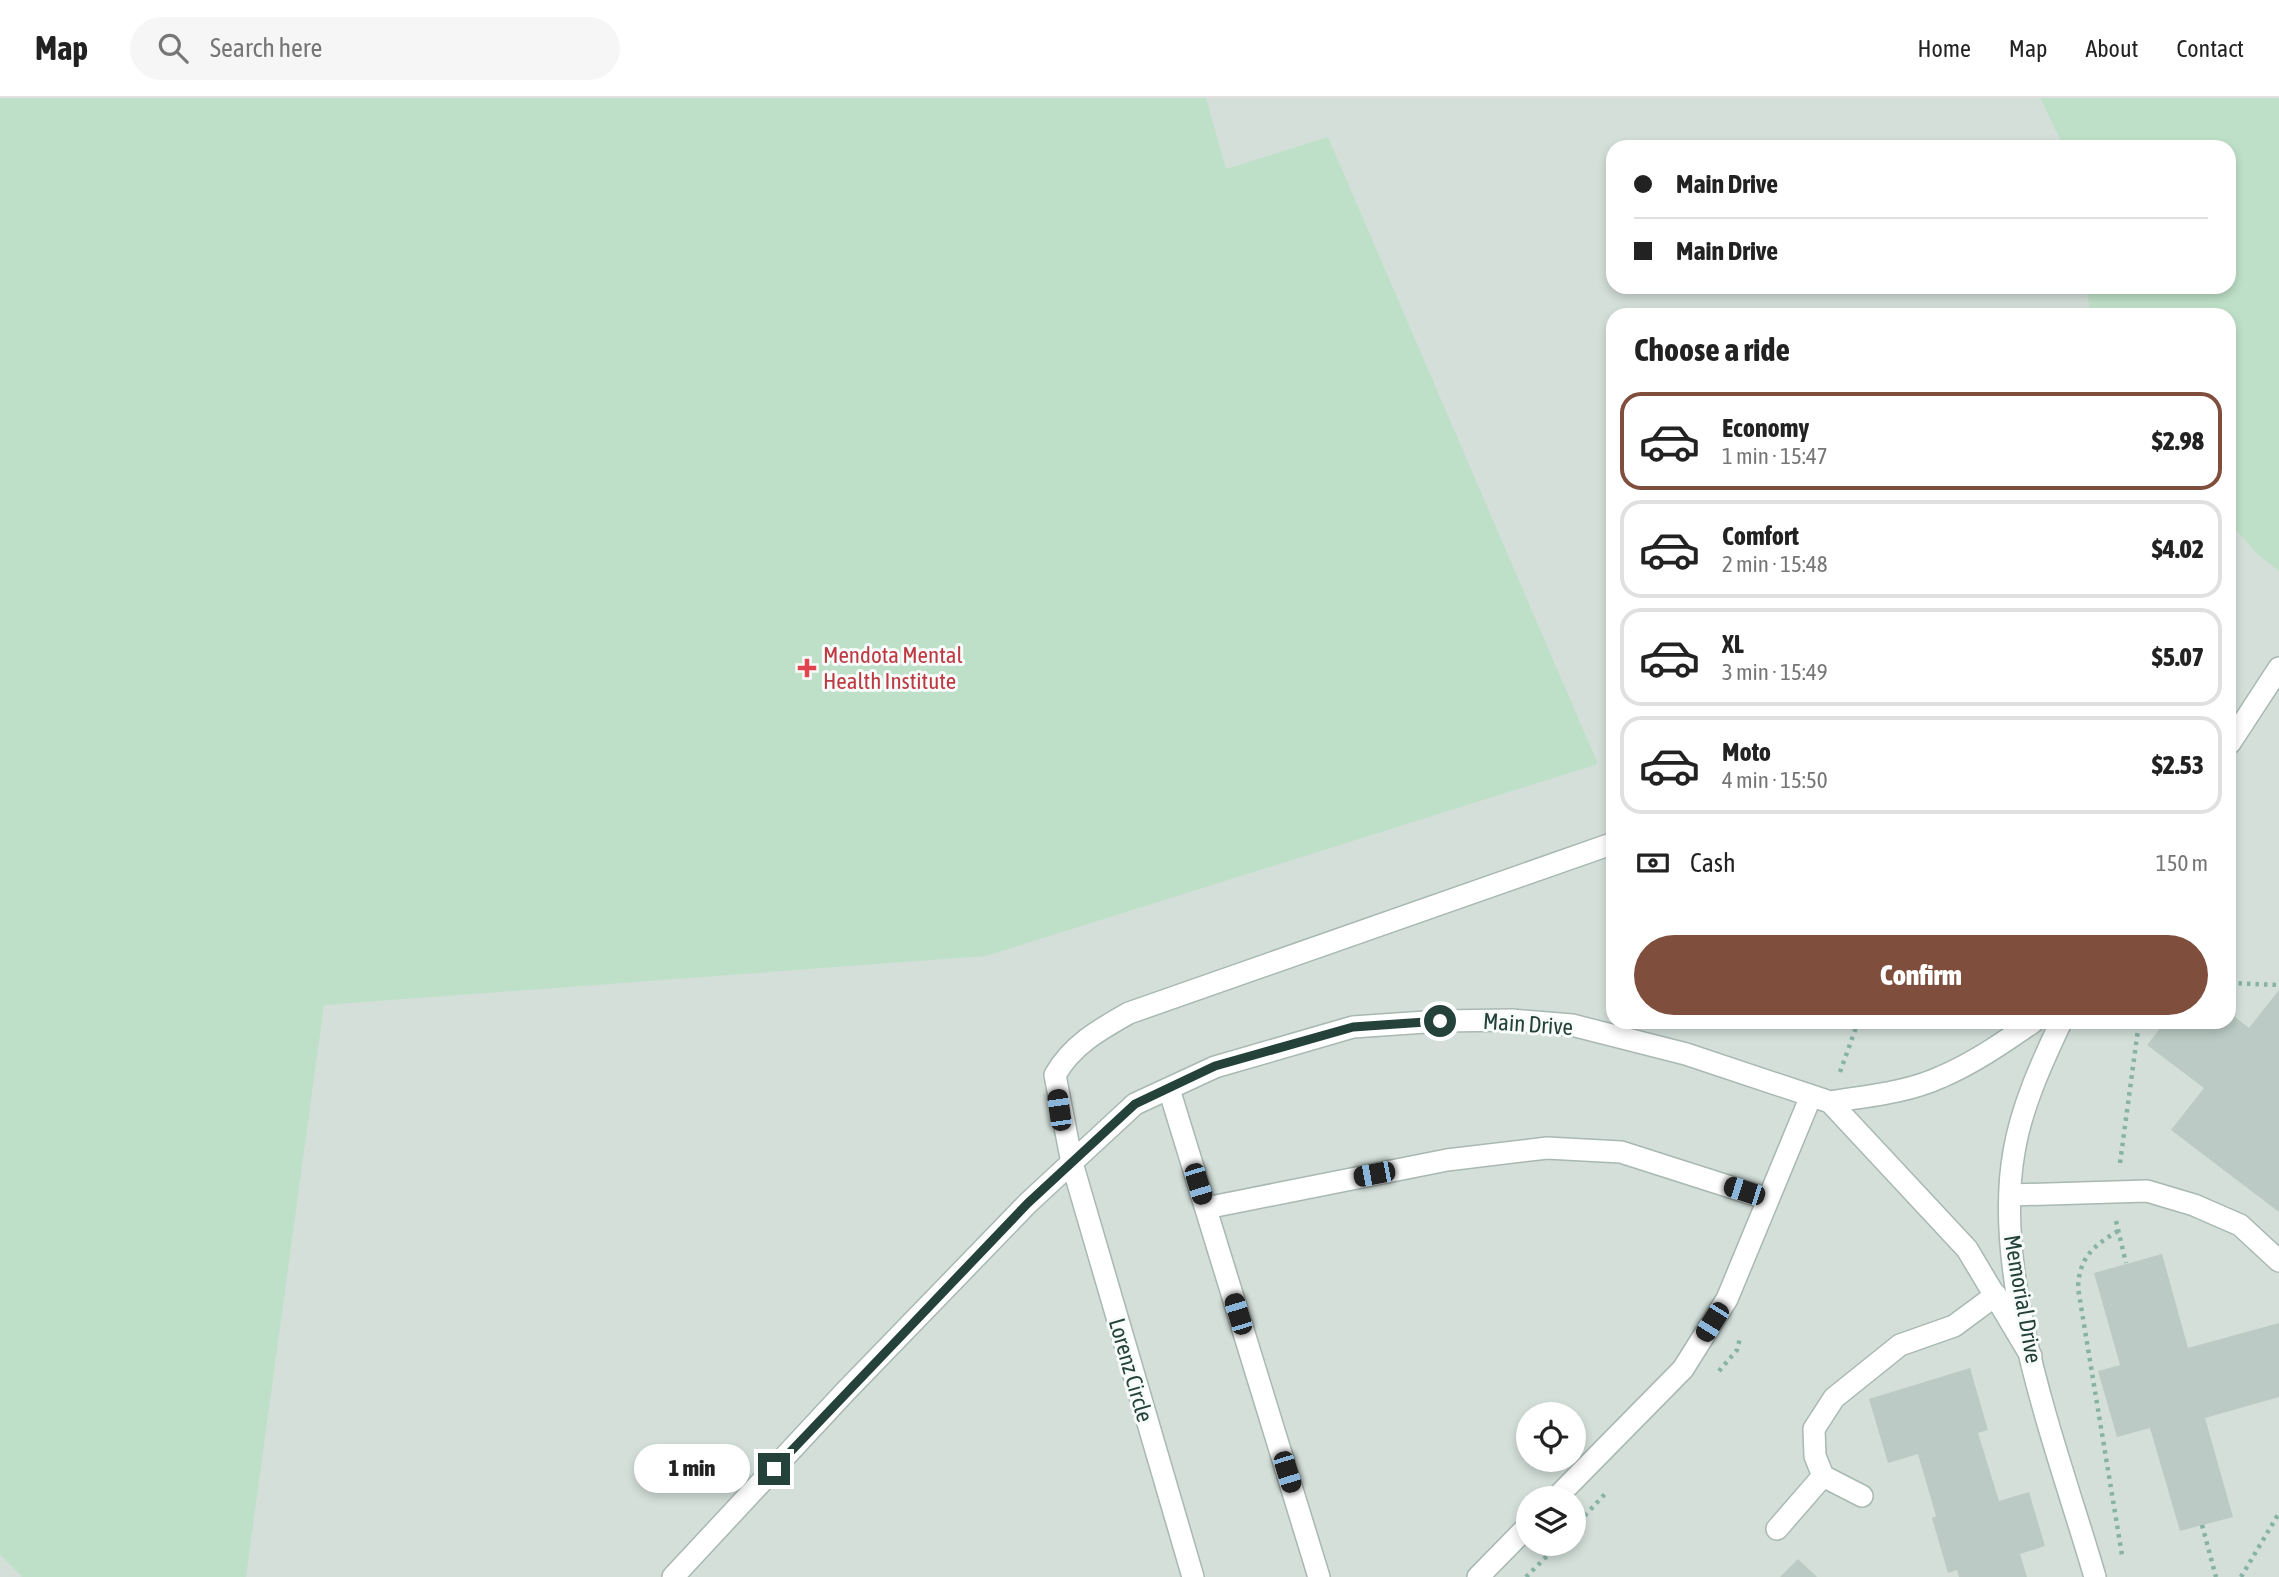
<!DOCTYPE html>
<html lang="en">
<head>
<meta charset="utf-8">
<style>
	body { margin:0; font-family:"Asap Condensed",sans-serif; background:#f6f6f6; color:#222; height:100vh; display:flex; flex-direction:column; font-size:26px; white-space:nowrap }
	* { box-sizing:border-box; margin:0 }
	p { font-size:23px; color:#767676 }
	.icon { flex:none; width:38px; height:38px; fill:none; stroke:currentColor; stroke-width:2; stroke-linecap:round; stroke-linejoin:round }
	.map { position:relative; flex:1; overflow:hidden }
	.panel { position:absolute; left:1606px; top:210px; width:630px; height:721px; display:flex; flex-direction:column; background:#fff; border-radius:21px; box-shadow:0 4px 10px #0003 }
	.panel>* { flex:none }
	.top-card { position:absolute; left:1606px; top:42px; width:630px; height:154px; border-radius:21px; box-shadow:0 4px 10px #0003; display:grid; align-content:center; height:154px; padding:0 28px; background:#fff }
	.buttons { position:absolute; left:1516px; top:1304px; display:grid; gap:14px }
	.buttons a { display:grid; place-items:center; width:70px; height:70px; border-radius:50%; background:#fff; box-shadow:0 4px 10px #0003; font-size:35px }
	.end { position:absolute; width:32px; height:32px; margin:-16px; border:9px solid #24423a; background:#fff; box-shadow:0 0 0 4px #fff }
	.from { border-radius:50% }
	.bubble { position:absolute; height:49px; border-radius:24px; background:#fff; box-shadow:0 4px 10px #0003; font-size:23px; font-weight:800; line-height:49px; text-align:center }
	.car { position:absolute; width:21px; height:42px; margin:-21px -10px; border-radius:9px; box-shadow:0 0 5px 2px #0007; background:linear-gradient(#222 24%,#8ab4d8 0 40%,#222 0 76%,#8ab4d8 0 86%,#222 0) }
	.top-card b { display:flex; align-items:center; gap:24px; height:66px; font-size:26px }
	.top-card b+b { border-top:2px solid #e0e0e0 }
	.top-card i { width:18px; height:18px; background:#222 }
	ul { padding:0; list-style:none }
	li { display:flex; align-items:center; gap:21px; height:98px; margin:0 14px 10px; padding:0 14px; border:4px solid #e0e0e0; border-radius:21px }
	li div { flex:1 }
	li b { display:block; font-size:26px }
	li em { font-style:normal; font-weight:800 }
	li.active { border-color:#804e3d }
	li>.icon { width:63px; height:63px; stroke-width:1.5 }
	h2 { padding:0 28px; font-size:32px; line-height:84px }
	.pay { display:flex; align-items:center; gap:18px; height:77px; padding:0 28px; font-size:26px }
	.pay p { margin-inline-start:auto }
	.cta { display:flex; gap:14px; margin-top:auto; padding:14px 28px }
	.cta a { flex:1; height:80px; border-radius:42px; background:#804e3d; color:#fff; font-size:28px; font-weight:800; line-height:80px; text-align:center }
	header { display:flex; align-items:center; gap:42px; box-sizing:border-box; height:98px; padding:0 35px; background:#fff; border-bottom:2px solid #e0e0e0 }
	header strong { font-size:33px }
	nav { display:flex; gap:38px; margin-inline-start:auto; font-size:24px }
	.search { width:490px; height:63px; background:#f6f6f6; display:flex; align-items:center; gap:18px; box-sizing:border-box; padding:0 24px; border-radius:38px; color:#767676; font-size:26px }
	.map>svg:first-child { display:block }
	.built { fill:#d4dfda; fill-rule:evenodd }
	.green { fill:#bfe0c8 }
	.building { fill:#bbcac4 }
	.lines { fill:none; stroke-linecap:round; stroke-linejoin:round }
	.minor-casing { stroke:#a8b8b2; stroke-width:24 }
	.path { stroke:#86b3a5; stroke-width:4.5; stroke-dasharray:3.5 5; stroke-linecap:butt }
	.minor { stroke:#fff; stroke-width:21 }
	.route { stroke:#24423a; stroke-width:9 }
	.health-dot { fill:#e0444e; stroke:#f7fbf9; stroke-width:2.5 }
	.labels { text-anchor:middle; stroke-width:6; stroke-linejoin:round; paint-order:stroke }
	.health-label { font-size:23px; fill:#be3a42; stroke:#f7fbf9; text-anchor:start }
	.street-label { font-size:23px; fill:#24423a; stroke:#f7fbf9 }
</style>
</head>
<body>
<header>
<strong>Map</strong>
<div class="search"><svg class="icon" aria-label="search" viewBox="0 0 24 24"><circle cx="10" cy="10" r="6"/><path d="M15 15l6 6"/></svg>Search here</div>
<nav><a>Home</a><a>Map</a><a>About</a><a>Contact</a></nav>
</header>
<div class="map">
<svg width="2279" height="1479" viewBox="0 0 2279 1479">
	<rect width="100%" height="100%" fill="#e6efeb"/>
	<path class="built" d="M0 0H2279V1479H0ZM1614 49H2230V189H1614ZM1614 217H2230V924H1614ZM1528 1316H1573V1362H1528ZM1528 1400H1573V1446H1528Z"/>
	<path class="green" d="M0 0H1206L1226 71 1328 39 1598 666 986 858 324 907 246 1479H22L0 1457Z
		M2040 0H2279V473L2256 455 2230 425V217H2091L2086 189H2230V49H2064Z"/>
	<path class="building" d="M2279 892V1114L2171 1032 2204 990 2147 947 2165 924H2230V915L2249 930Z
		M2162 1156 2188 1250 2279 1225V1299L2205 1320 2233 1419 2180 1433 2150 1330 2117 1339 2098 1273 2120 1267 2094 1175Z
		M1970 1270 1988 1332 1978 1335 1999 1403 2029 1394 2045 1448 2020 1456 2027 1479H1959L1957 1472 1948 1475 1932 1420 1936 1418 1918 1356 1888 1365 1869 1301Z
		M1798 1461 1817 1479H1780Z"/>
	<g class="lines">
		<defs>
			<path id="minor" d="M2230 645 2279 570
				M2061 924C2042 964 2021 1010 2014 1054 1991 1183 2059 1355 2095 1479
				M1169 991 1319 1479
				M1830 1004C1867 998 1906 995 1941 979 1974 965 2004 944 2033 924
				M2012 1097 2147 1093 2194 1107 2240 1127 2279 1163
				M1206 1110 1447 1062 1547 1050 1621 1054 1768 1101
				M1862 1398 1823 1378 1815 1358 1814 1331 1834 1300 1900 1247 1954 1228 1996 1197
				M1556 1400 1683 1271 1727 1201 1811 998
				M1777 1431 1823 1378
				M673 1479 845 1294 1028 1105 1135 1006 1215 969 1353 929 1440 923 1512 922 1572 927 1686 956 1830 1004 1967 1151 2031 1258
				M1193 1479 1072 1065 1055 977C1072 947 1099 932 1129 915L1614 745
				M1478 1479 1528 1428"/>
		</defs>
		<use href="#minor" class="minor-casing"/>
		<path class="path" d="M2230 885 2279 887
			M1840 974 1858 924
			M2120 1065 2139 924
			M2116 1123 2126 1165
			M2118 1133C2093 1148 2079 1160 2078 1190L2122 1457
			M1719 1273 1737 1252 1740 1240
			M2202 1427 2216 1479
			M1573 1430 1606 1395
			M1526 1479 1559 1446
			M2241 1479 2279 1415"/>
		<use href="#minor" class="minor"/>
	</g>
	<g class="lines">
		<path class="route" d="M774 1371 1028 1105 1135 1006 1215 968 1353 929 1440 923"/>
	</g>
	<path class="health-dot" d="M803.5 559.5h7v7h7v7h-7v7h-7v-7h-7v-7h7z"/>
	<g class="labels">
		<g class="health-label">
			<text x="823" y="565">Mendota Mental<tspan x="823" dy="26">Health Institute</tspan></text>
		</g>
		<g class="street-label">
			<text transform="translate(1528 926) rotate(4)" y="8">Main Drive</text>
			<text transform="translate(2023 1201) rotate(80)" y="8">Memorial Drive</text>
			<text transform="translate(1131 1272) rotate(74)" y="8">Lorenz Circle</text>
		</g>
	</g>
</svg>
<div class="buttons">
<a><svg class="icon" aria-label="locate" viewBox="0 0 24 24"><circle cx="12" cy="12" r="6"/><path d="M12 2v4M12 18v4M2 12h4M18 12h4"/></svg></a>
<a><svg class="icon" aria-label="layers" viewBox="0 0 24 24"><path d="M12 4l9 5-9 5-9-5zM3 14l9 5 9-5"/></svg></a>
</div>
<i class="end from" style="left:1440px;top:923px"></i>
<i class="end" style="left:774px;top:1371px"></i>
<div class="bubble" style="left:634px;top:1346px;width:116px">1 min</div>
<i class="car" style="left:1059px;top:1012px;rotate:352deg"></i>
<i class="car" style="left:1374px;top:1076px;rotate:259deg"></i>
<i class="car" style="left:1198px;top:1086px;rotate:163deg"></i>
<i class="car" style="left:1744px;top:1093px;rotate:288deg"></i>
<i class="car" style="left:1238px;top:1216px;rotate:343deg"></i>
<i class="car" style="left:1712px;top:1224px;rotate:212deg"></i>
<i class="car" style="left:1287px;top:1374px;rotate:163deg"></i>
<div class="top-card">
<b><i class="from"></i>Main Drive</b>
<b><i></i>Main Drive</b>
</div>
<section class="panel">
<h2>Choose a ride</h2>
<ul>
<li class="active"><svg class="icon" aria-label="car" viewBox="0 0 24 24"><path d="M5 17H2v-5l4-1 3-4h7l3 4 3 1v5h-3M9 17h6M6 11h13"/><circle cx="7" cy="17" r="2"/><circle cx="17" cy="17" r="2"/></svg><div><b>Economy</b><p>1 min · 15:47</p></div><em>$2.98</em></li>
<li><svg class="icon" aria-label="car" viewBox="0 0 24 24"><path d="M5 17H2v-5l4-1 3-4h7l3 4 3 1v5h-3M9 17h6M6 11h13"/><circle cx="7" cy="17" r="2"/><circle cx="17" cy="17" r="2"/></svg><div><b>Comfort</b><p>2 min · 15:48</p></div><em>$4.02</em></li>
<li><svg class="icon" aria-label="car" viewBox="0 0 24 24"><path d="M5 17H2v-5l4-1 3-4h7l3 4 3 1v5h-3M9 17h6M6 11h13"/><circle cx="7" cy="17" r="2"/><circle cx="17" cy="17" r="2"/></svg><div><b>XL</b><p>3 min · 15:49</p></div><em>$5.07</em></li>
<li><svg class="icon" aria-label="car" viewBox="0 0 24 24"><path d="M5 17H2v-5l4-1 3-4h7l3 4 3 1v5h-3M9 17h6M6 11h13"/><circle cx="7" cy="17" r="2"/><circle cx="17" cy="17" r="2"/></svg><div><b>Moto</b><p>4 min · 15:50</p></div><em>$2.53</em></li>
</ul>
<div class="pay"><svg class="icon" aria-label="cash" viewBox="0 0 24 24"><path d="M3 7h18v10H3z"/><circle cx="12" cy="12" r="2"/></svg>Cash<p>150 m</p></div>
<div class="cta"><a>Confirm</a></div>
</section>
</div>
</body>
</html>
